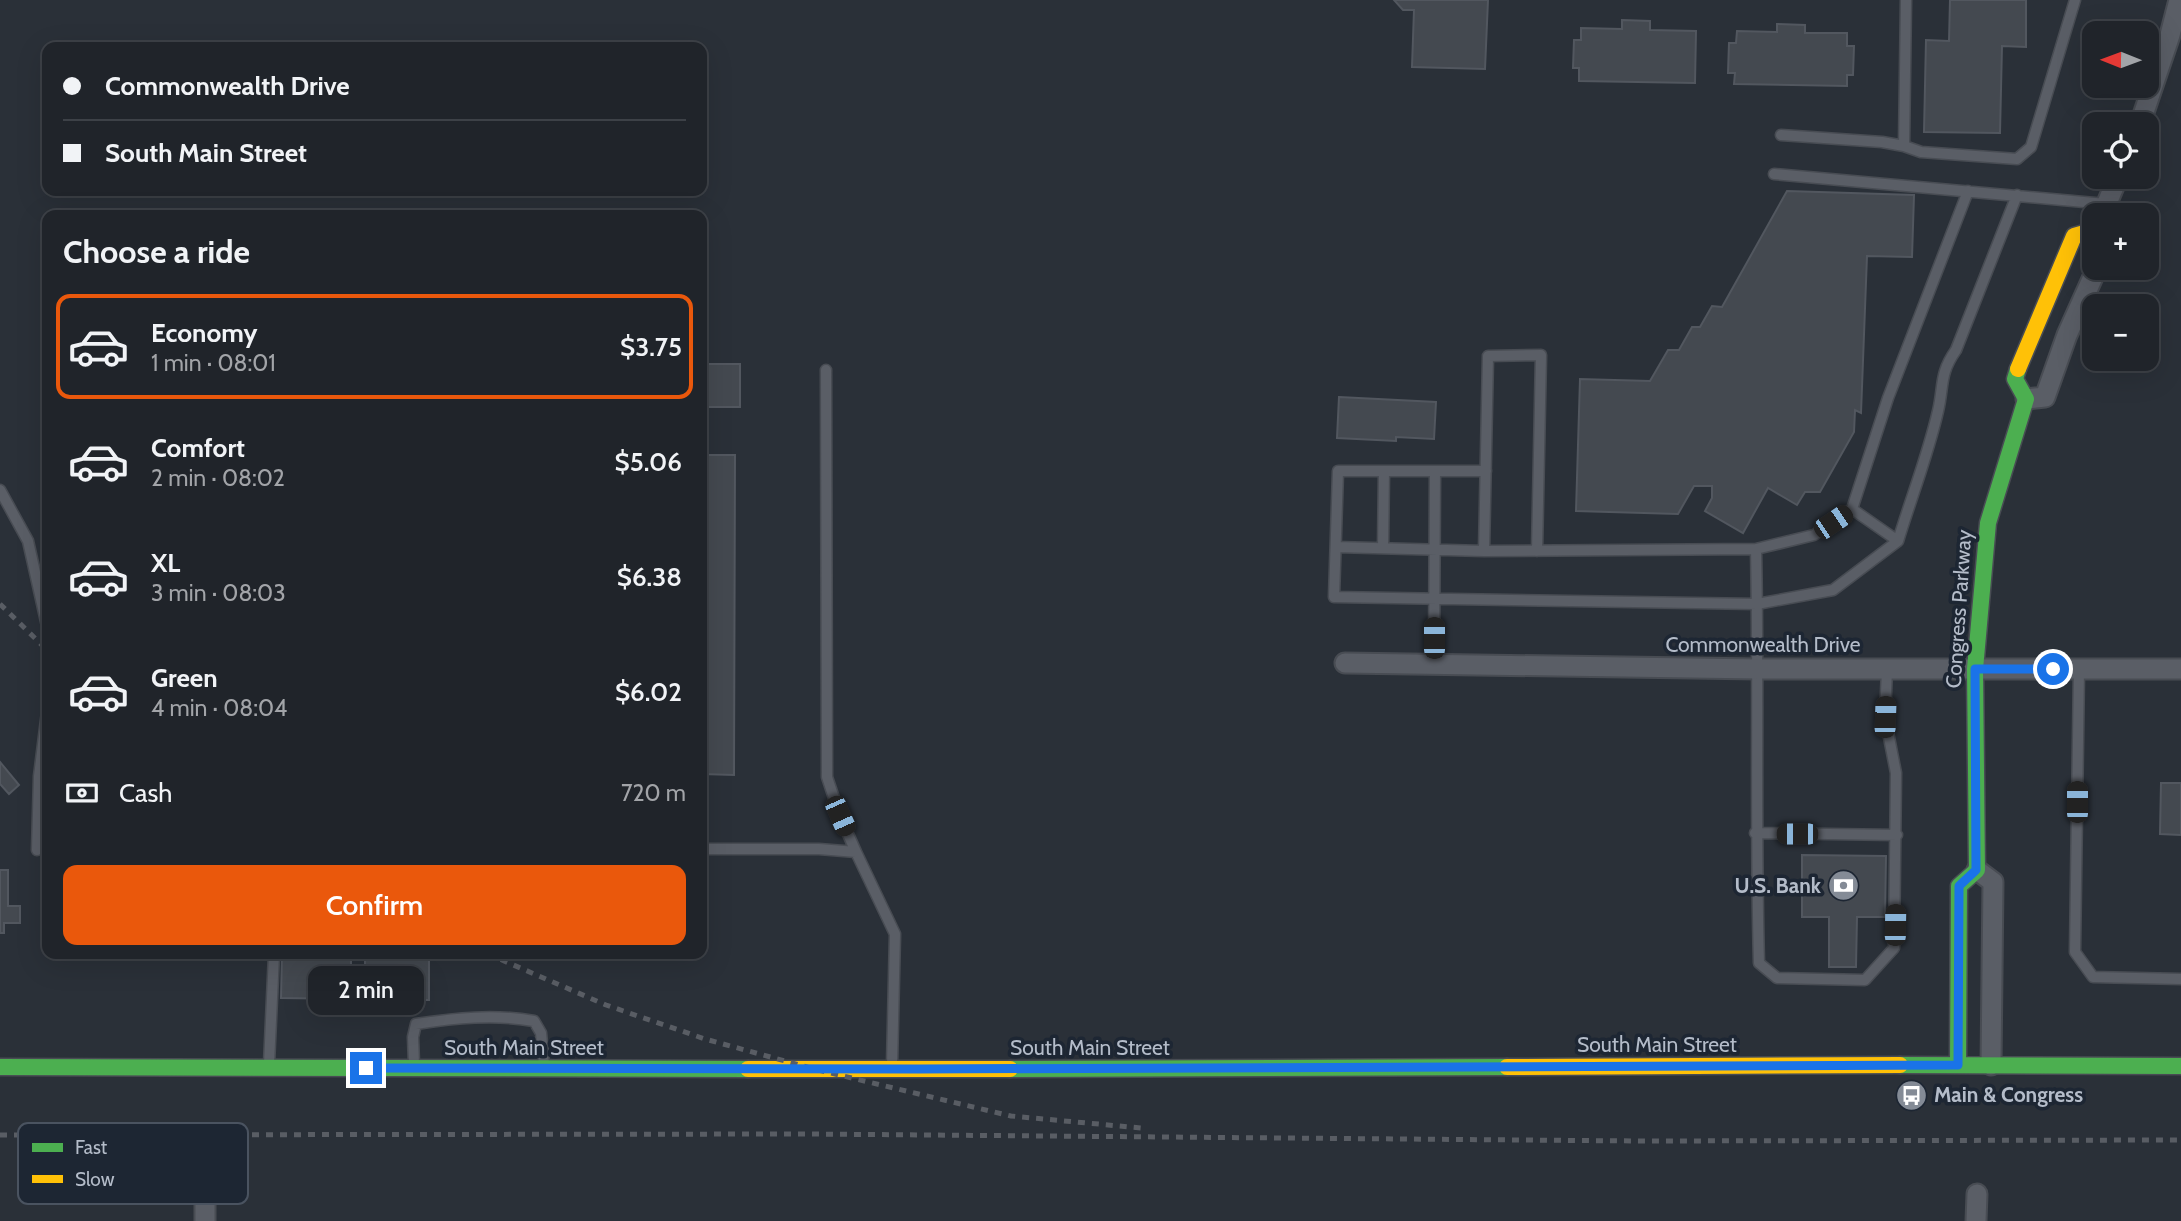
<!DOCTYPE html>
<html lang="en">
<head>
<meta charset="utf-8">
<style>
	body { margin:0; font-family:Cabin,sans-serif; background:#2d3036; color:#f1f3f6; height:100vh; display:flex; flex-direction:column; font-size:26px; white-space:nowrap }
	* { box-sizing:border-box; margin:0 }
	p { font-size:23px; color:#a2a4a8 }
	.icon { flex:none; width:38px; height:38px; fill:none; stroke:currentColor; stroke-width:2; stroke-linecap:round; stroke-linejoin:round }
	.map { position:relative; flex:1; overflow:hidden }
	.sheet { position:absolute; left:42px; top:210px; width:665px; height:749px; display:flex; flex-direction:column; background:#20242a; border-radius:14px; box-shadow:0 7px 28px #0002,0 0 0 2px #3d4147 }
	.sheet>* { flex:none }
	.banner { position:absolute; left:42px; top:42px; width:665px; height:154px; border-radius:14px; box-shadow:0 7px 28px #0002,0 0 0 2px #3d4147; display:grid; align-content:center; height:154px; padding:0 21px; background:#20242a }
	.needle { width:46px; rotate:271deg }
	.controls { position:absolute; left:2082px; top:21px; display:grid; gap:14px }
	.controls a { display:grid; place-items:center; width:77px; height:77px; border-radius:14px; background:#20242a; box-shadow:0 7px 28px #0002,0 0 0 2px #3d4147; font-size:35px }
	.end { position:absolute; width:32px; height:32px; margin:-16px; border:9px solid #1a73e8; background:#fff; box-shadow:0 0 0 4px #fff }
	.from { border-radius:50% }
	.bubble { position:absolute; height:49px; border-radius:14px; background:#20242a; box-shadow:0 7px 28px #0002,0 0 0 2px #3d4147; font-size:23px; font-weight:600; line-height:49px; text-align:center }
	.car { position:absolute; width:21px; height:42px; margin:-21px -10px; border-radius:9px; box-shadow:0 0 5px 2px #0007; background:linear-gradient(#222 24%,#8ab4d8 0 40%,#222 0 76%,#8ab4d8 0 86%,#222 0) }
	.banner b { display:flex; align-items:center; gap:24px; height:66px; font-size:26px }
	.banner b+b { border-top:2px solid #3d4147 }
	.banner i { width:18px; height:18px; background:#f1f3f6 }
	ul { padding:0; list-style:none }
	li { display:flex; align-items:center; gap:21px; height:105px; margin:0 14px 10px; padding:0 7px; border:4px solid transparent; border-radius:14px }
	li div { flex:1 }
	li b { display:block; font-size:26px }
	li em { font-style:normal; font-weight:600 }
	li.current { border-color:#ea580c }
	li>.icon { width:63px; height:63px; stroke-width:1.5 }
	h2 { padding:0 21px; font-size:32px; line-height:84px }
	.pay { display:flex; align-items:center; gap:18px; height:77px; padding:0 21px; font-size:26px }
	.pay p { margin-inline-start:auto }
	.action { display:flex; gap:14px; margin-top:auto; padding:14px 21px }
	.action a { flex:1; height:80px; border-radius:14px; background:#ea580c; color:#fff; font-size:28px; font-weight:600; line-height:80px; text-align:center }
	.map>svg:first-child { display:block }
	.building { fill:#444950; stroke:#52575f; stroke-width:2 }
	.lines { fill:none; stroke-linecap:round; stroke-linejoin:round }
	.lane-casing { stroke:#484c53; stroke-width:13 }
	.street-casing { stroke:#484c53; stroke-width:23 }
	.fast-casing { stroke:#484c53; stroke-width:19 }
	.slow-casing { stroke:#484c53; stroke-width:19 }
	.lane { stroke:#5a5e66; stroke-width:10 }
	.street { stroke:#5a5e66; stroke-width:19 }
	.fast { stroke:#4caf50; stroke-width:16 }
	.slow { stroke:#ffc107; stroke-width:16 }
	.rail { stroke:#595d64; stroke-width:5; stroke-dasharray:7 7; stroke-linecap:butt }
	.route { stroke:#1a73e8; stroke-width:9 }
	.labels { text-anchor:middle; stroke-width:7; stroke-linejoin:round; paint-order:stroke }
	.street-label { font-size:21px; fill:#b4bcc9; stroke:#1d2633 }
	.poi-label { font-size:21px; font-weight:bold; fill:#b4bcc9; stroke:#1d2633; text-anchor:end }
	.key { fill:#1d2633; stroke:#4a5360; stroke-width:2 }
	.key-label { font-size:19px; fill:#b4bcc9 }
</style>
</head>
<body>
<div class="map">
<svg width="2181" height="1221" viewBox="0 0 2181 1221">
	<rect width="100%" height="100%" fill="#2a3038"/>
	<path class="building" d="M1394 0H1488L1485 69 1412 67 1414 10H1403Z
		M1950 0H2026V47L2002 46 2000 133 1924 132 1926 40 1949 41Z
		M1622 20 1650 21V30L1696 31 1695 83 1579 81V68H1573L1574 40H1581V28L1622 29Z
		M1777 24 1805 25V33H1847V46H1854L1853 75H1847V86L1734 84 1735 73H1728L1729 43H1736L1737 31 1777 32Z
		M1787 191 1914 195 1912 257 1867 256 1861 413 1855 410 1854 432 1820 492H1805L1797 505 1768 488 1743 533 1705 511 1712 498V486H1694L1678 514 1576 511 1580 379 1650 381 1668 350H1679L1692 327H1700L1712 306 1722 307Z
		M702 364H740V407H702Z
		M1339 397 1436 402 1434 439 1396 437V441L1337 438Z
		M702 455H735L734 775 702 774Z
		M0 762 19 785 9 794 0 784Z
		M2161 783H2181V835L2160 834Z
		M1802 855 1886 856 1885 917H1857L1856 967H1829V917H1802Z
		M0 870H8V906H20V923H4V933H0Z
		M282 954H351V999L281 998Z
		M365 954H429V1000H365Z"/>
	<g class="lines">
		<defs>
			<path id="lane" d="M1781 135 1882 142 1904 146 1921 152 2017 159 2031 147 2075 0
				M1904 146 1906 0
				M1774 174 2106 204
				M826 370 827 777 840 816 856 852
				M1486 471H1338L1334 597 1757 604 1833 590 1898 541 1852 509 1814 535 1756 549C1759 688 1755 825 1759 963L1777 978 1865 980 1894 948 1896 773 1885 717 1887 669
				M0 490 28 541 47 626
				M1852 509 1888 398 1968 191
				M1898 541C1911 498 1928 455 1938 411 1944 386 1939 374 1956 350L2017 195
				M1336 547 1484 551 1756 549
				M1383 548 1384 471
				M1484 551 1488 356 1541 355 1537 551
				M1434 664 1435 471
				M2079 669 2075 952 2093 977 2181 979
				M1755 833 1897 835
				M702 849H819L856 852 895 934 892 1065
				M37 850 39 776 47 712
				M269 1064 274 954
				M414 1064 413 1037 416 1024C455 1018 495 1014 534 1021L541 1033 544 1065"/>
			<path id="street" d="M2140 124 2170 35 2179 0
				M2102 215 2118 177
				M2026 399 2045 397 2067 335 2097 268
				M1345 663 1758 669H2181
				M1977 870 1993 882 1991 1065
				M205 1179V1221
				M1976 1221 1977 1194"/>
			<path id="fast" d="M1900 1065 2181 1066
				M1958 1065 1959 886 1977 870 1975 669 1988 523 2026 399 2015 379 2018 369
				M0 1067 748 1069
				M1010 1069 1507 1067"/>
			<path id="slow" d="M2018 369 2074 236 2095 230
				M1507 1067 1900 1065
				M748 1069H1010"/>
		</defs>
		<use href="#lane" class="lane-casing"/>
		<use href="#street" class="street-casing"/>
		<use href="#fast" class="fast-casing"/>
		<use href="#slow" class="slow-casing"/>
		<use href="#lane" class="lane"/>
		<use href="#street" class="street"/>
		<use href="#fast" class="fast"/>
		<use href="#slow" class="slow"/>
		<path class="rail" d="M0 604 47 650
			M488 954 606 1005 705 1039 814 1069 1011 1116 1141 1128
			M0 1135 809 1134 1639 1141 2181 1140"/>
	</g>
	<g class="lines">
		<path class="route" d="M366 1068 919 1069 1958 1065 1959 886 1976 870 1975 669H2053"/>
	</g>
	<defs>
		<symbol id="bank-disc" viewBox="-11 -11 22 22"><circle r="9.5" fill="#848b96" stroke="#1d2633"/><path d="M-6-4H6V4H-6ZM0-2.3a2.3 2.3 0 1 0 0 4.6a2.3 2.3 0 1 0 0-4.6Z" fill="#fff"/></symbol>
		<symbol id="bus-disc" viewBox="-11 -11 22 22"><circle r="9.5" fill="#848b96" stroke="#1d2633"/><path d="M-5-6H5V4H4V6H2V4H-2V6H-4V4H-5ZM-3.5-4V0h7V-4ZM-3.5 1.2v1.5H-2V1.2ZM2 1.2v1.5H3.5V1.2Z" fill="#fff"/></symbol>
	</defs>
	<g fill-rule="evenodd">
		<use href="#bank-disc" x="1826" y="868" width="35" height="35"/>
		<use href="#bus-disc" x="1894" y="1078" width="35" height="35"/>
	</g>
	<g class="labels">
		<g class="street-label">
			<text transform="translate(1959 609) rotate(-86)" y="7">Congress Parkway</text>
			<text x="1763" y="652">Commonwealth Drive</text>
			<text x="1657" y="1052">South Main Street</text>
			<text x="524" y="1055">South Main Street</text>
			<text x="1090" y="1055">South Main Street</text>
		</g>
		<g class="poi-label">
			<text x="1821" y="893">U.S. Bank</text>
			<text x="1934" y="1102" text-anchor="start">Main &amp; Congress</text>
		</g>
	</g>
	<rect x="18" y="1123" width="230" height="81" rx="10" class="key"/>
	<rect x="32" y="1143" width="31" height="9" fill="#4caf50"/>
	<rect x="32" y="1175" width="31" height="8" fill="#ffc107"/>
	<g class="key-label">
		<text x="75" y="1154">Fast</text>
		<text x="75" y="1186">Slow</text>
	</g>
</svg>
<div class="controls">
<a><svg class="needle" viewBox="-14 -14 28 28"><path d="M0-13l5 13h-10z" fill="#e53935"/><path d="M0 13l5-13h-10z" fill="#a2a4a8"/></svg></a>
<a><svg class="icon" aria-label="locate" viewBox="0 0 24 24"><circle cx="12" cy="12" r="6"/><path d="M12 2v4M12 18v4M2 12h4M18 12h4"/></svg></a>
<a>+</a>
<a>−</a>
</div>
<i class="end from" style="left:2053px;top:669px"></i>
<i class="end" style="left:366px;top:1068px"></i>
<div class="bubble" style="left:308px;top:966px;width:116px">2 min</div>
<i class="car" style="left:1833px;top:522px;rotate:56deg"></i>
<i class="car" style="left:1434px;top:638px;rotate:0deg"></i>
<i class="car" style="left:1885px;top:717px;rotate:2deg"></i>
<i class="car" style="left:2077px;top:802px;rotate:0deg"></i>
<i class="car" style="left:840px;top:816px;rotate:156deg"></i>
<i class="car" style="left:1797px;top:834px;rotate:270deg"></i>
<i class="car" style="left:1895px;top:925px;rotate:1deg"></i>
<div class="banner">
<b><i class="from"></i>Commonwealth Drive</b>
<b><i></i>South Main Street</b>
</div>
<section class="sheet">
<h2>Choose a ride</h2>
<ul>
<li class="current"><svg class="icon" aria-label="car" viewBox="0 0 24 24"><path d="M5 17H2v-5l4-1 3-4h7l3 4 3 1v5h-3M9 17h6M6 11h13"/><circle cx="7" cy="17" r="2"/><circle cx="17" cy="17" r="2"/></svg><div><b>Economy</b><p>1 min · 08:01</p></div><em>$3.75</em></li>
<li><svg class="icon" aria-label="car" viewBox="0 0 24 24"><path d="M5 17H2v-5l4-1 3-4h7l3 4 3 1v5h-3M9 17h6M6 11h13"/><circle cx="7" cy="17" r="2"/><circle cx="17" cy="17" r="2"/></svg><div><b>Comfort</b><p>2 min · 08:02</p></div><em>$5.06</em></li>
<li><svg class="icon" aria-label="car" viewBox="0 0 24 24"><path d="M5 17H2v-5l4-1 3-4h7l3 4 3 1v5h-3M9 17h6M6 11h13"/><circle cx="7" cy="17" r="2"/><circle cx="17" cy="17" r="2"/></svg><div><b>XL</b><p>3 min · 08:03</p></div><em>$6.38</em></li>
<li><svg class="icon" aria-label="car" viewBox="0 0 24 24"><path d="M5 17H2v-5l4-1 3-4h7l3 4 3 1v5h-3M9 17h6M6 11h13"/><circle cx="7" cy="17" r="2"/><circle cx="17" cy="17" r="2"/></svg><div><b>Green</b><p>4 min · 08:04</p></div><em>$6.02</em></li>
</ul>
<div class="pay"><svg class="icon" aria-label="cash" viewBox="0 0 24 24"><path d="M3 7h18v10H3z"/><circle cx="12" cy="12" r="2"/></svg>Cash<p>720 m</p></div>
<div class="action"><a>Confirm</a></div>
</section>
</div>
</body>
</html>
